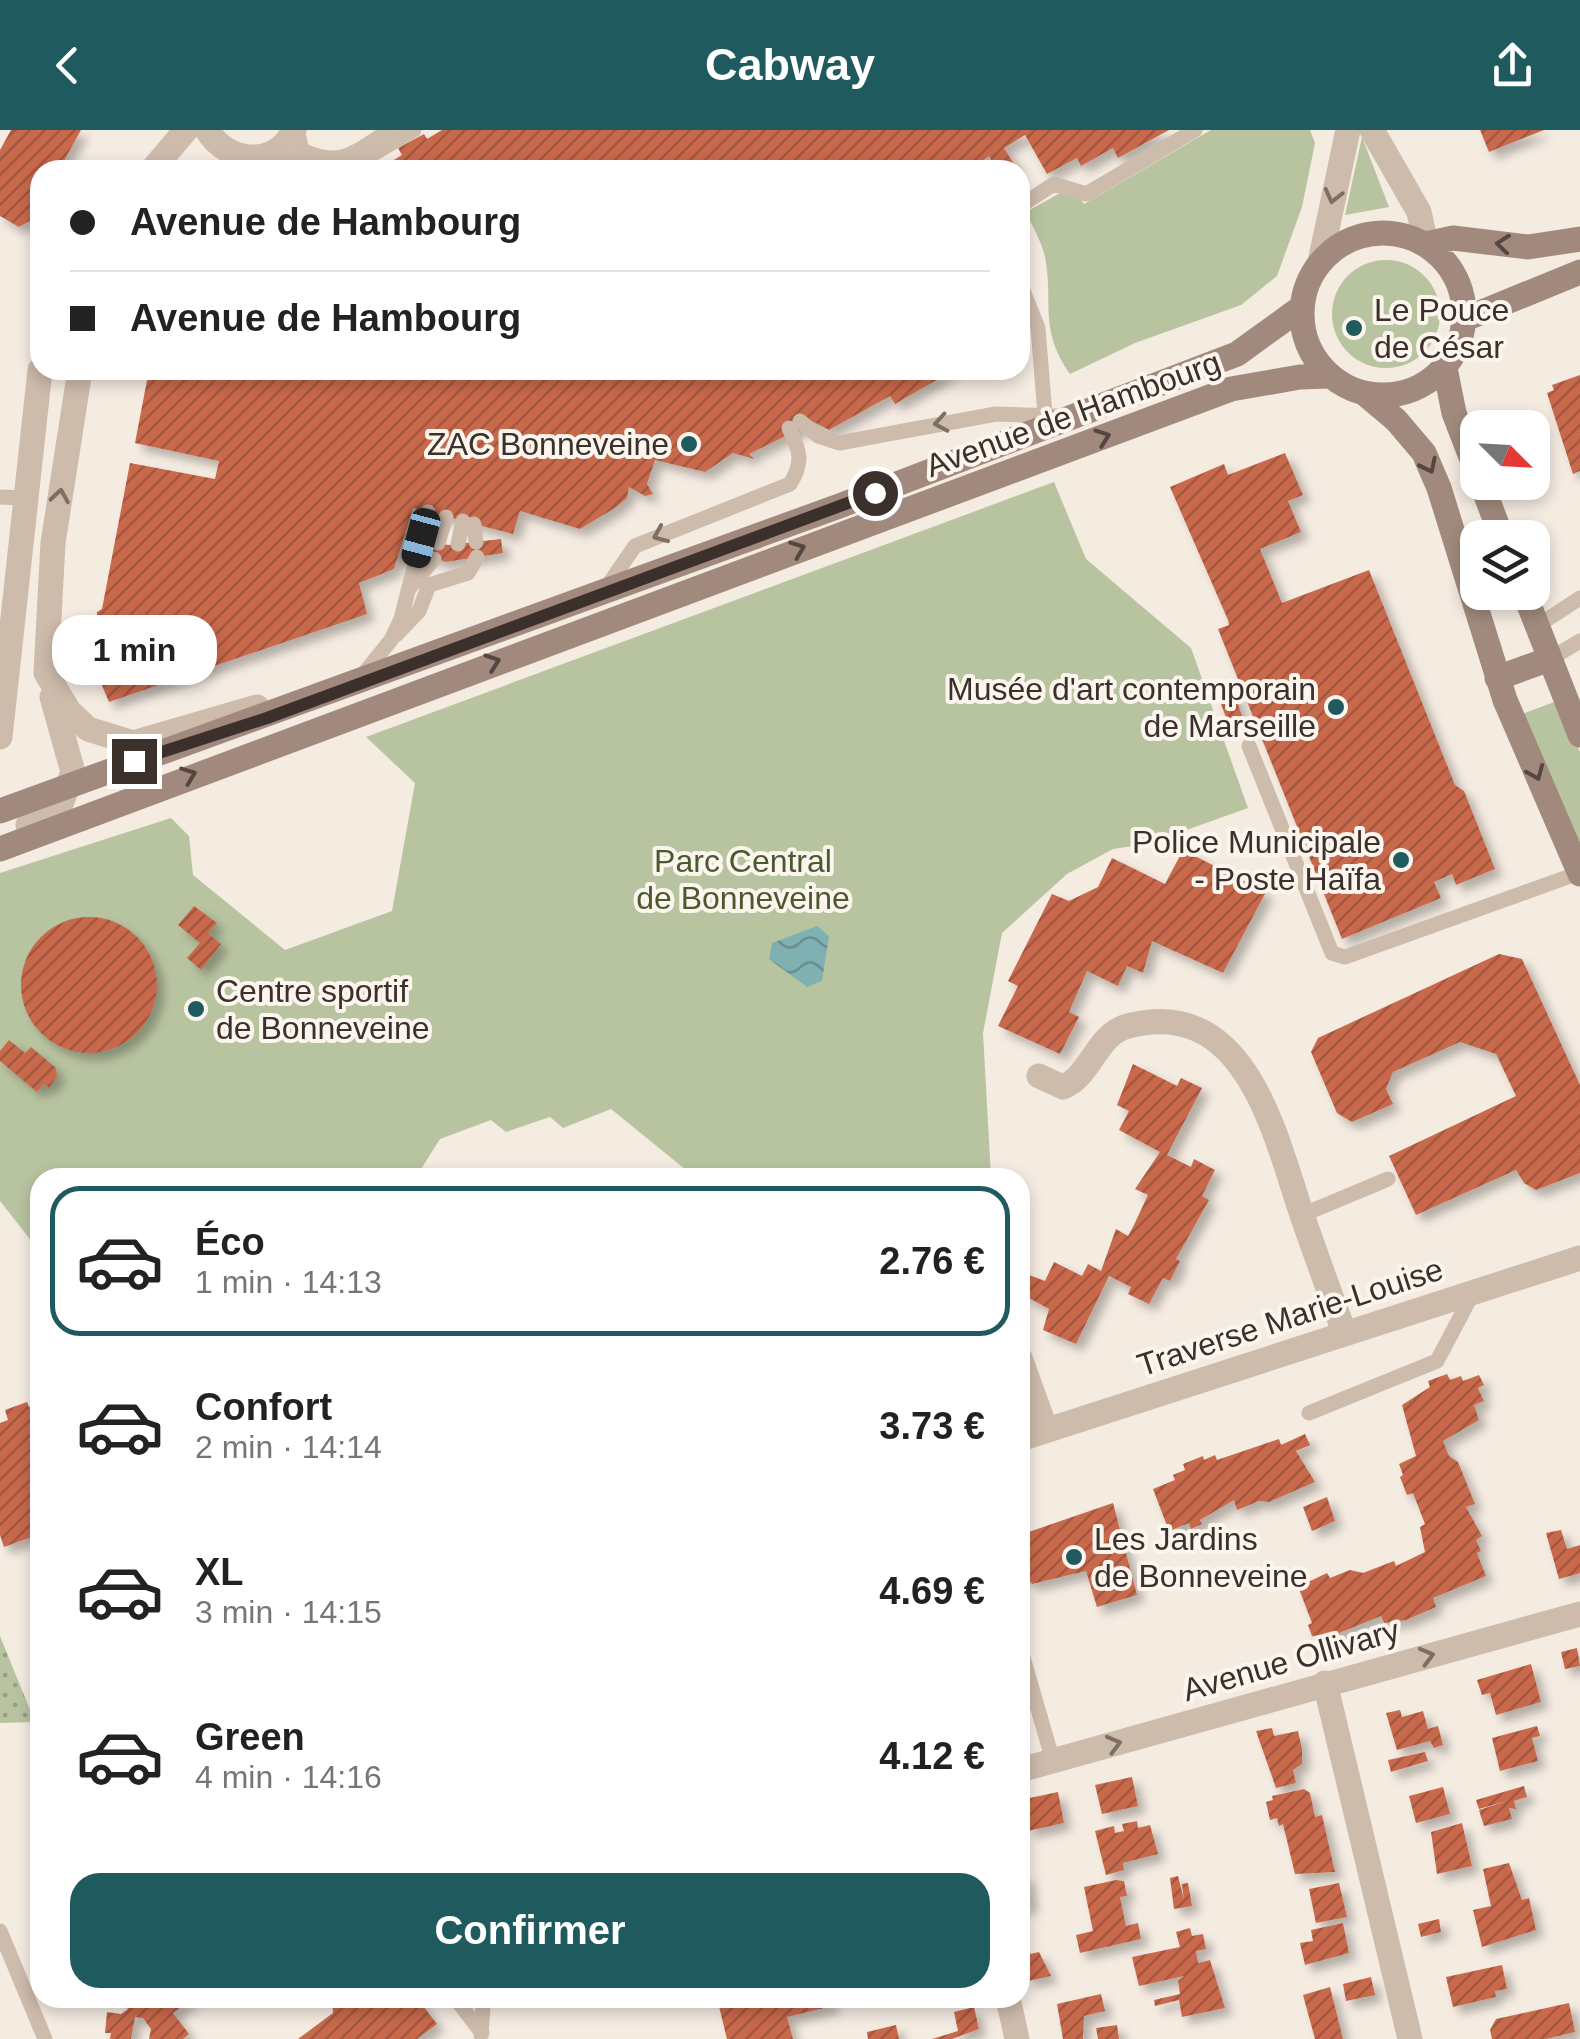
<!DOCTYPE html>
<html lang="fr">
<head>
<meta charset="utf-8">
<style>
	body { margin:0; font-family:Arial,sans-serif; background:#f2f2f2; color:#222; height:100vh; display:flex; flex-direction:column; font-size:38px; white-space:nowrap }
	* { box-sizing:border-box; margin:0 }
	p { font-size:32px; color:#767676 }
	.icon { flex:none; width:55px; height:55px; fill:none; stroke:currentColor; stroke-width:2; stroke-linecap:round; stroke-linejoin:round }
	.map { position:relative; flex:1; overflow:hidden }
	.sheet { position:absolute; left:30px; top:1038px; width:1000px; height:840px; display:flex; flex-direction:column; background:#fff; border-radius:30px; box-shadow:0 5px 15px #0003 }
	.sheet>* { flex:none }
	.hud { position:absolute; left:30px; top:30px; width:1000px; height:220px; border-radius:30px; box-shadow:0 5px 15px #0003; display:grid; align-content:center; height:220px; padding:0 40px; background:#fff }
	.needle { width:65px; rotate:114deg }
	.buttons { position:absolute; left:1460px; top:280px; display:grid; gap:20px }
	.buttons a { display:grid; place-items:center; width:90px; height:90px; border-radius:20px; background:#fff; box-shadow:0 5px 15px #0003; font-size:50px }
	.end { position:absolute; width:45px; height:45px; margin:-22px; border:12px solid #3b302b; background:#fff; box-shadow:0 0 0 5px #fff }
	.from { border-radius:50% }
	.bubble { position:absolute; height:70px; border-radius:30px; background:#fff; box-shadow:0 5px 15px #0003; font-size:32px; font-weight:800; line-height:70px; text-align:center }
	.car { position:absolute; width:30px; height:60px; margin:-30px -15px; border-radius:12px; box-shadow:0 0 8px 2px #0007; background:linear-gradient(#222 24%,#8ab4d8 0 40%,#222 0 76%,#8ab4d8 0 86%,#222 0) }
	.hud b { display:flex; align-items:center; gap:35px; height:95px; font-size:38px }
	.hud b+b { border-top:2px solid #e0e0e0 }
	.hud i { width:25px; height:25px; background:#222 }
	ul { padding:18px 0 0; list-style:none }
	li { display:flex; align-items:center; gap:30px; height:150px; margin:0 20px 15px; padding:0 20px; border:5px solid transparent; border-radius:30px }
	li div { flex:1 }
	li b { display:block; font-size:38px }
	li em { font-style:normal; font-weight:800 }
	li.current { border-color:#1f5a5e }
	li>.icon { width:90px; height:90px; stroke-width:1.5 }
	.cta { display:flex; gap:20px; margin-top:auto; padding:20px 40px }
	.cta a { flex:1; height:115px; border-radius:30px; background:#1f5a5e; color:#fff; font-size:40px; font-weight:800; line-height:115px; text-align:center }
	header { display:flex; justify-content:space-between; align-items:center; height:130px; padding:0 40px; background:#1f5a5e; color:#fff; font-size:45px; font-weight:800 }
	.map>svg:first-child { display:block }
	.green { fill:#b8c4a0 }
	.garden { fill:url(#garden-dots) }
	.water { fill:url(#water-waves) }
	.building { fill:url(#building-hatch); filter:url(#shadow) }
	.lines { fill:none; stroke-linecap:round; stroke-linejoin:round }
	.lane { stroke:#cdbbac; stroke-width:15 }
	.street { stroke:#cdbbac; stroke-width:25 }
	.secondary { stroke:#a18a7d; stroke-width:25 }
	.oneway { stroke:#7d6f65 }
	.oneway2 { stroke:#544640 }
	.route { stroke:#3b302b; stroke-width:12 }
	.poi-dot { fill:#1f5a5e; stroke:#fbf5ee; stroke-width:4 }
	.labels { text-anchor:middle; stroke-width:8; stroke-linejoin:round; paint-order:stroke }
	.poi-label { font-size:32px; fill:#3b302b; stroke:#fbf5ee; text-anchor:start }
	.street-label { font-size:32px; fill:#3b302b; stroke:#fbf5ee }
	.park-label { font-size:32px; fill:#4a5a2e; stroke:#fbf5ee }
</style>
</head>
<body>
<header><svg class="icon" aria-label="back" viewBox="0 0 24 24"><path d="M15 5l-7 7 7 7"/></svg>Cabway<svg class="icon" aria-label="share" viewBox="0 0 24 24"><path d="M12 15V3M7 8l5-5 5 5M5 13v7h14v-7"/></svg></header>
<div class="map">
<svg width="1580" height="1909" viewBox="0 0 1580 1909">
	<defs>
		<pattern id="garden-dots" width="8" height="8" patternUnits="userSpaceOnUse" patternTransform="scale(2.5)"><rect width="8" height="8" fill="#b8c4a0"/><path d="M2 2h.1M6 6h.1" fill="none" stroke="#97a083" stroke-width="1.8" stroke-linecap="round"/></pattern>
		<pattern id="water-waves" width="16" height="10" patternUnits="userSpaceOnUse" patternTransform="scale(2.5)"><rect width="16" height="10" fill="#7fb0b2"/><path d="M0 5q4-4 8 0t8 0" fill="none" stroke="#699091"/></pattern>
		<pattern id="building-hatch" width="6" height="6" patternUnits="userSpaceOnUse" patternTransform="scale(2.5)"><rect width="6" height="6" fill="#c8694b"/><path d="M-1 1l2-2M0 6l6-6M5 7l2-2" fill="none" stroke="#a4573f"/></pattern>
		<filter id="shadow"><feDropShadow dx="7" dy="7" stdDeviation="5" flood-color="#0004"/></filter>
	</defs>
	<rect width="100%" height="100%" fill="#f4ebe1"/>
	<path class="green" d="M1211 0H1310L1315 13 1302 77 1277 146 1241 175 1135 213 1070 244C1038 197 1054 174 1045 127 1042 112 1032 96 1026 82L1060 63 1080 68 1084 74Z
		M1362 7 1389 77 1345 85Z
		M1332 184a54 54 0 1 1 108 0a54 54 0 1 1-108 0Z
		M1054 352 1086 429 1191 518 1248 678 1147 714 1113 719 1067 744 1002 803 983 903 991 1047H686V1040L611 979 563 998 550 987 506 1002 491 990 440 1009 416 1047 40 1048V1122L0 1071V743L171 688 189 706 193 745 285 820 392 781 415 653 366 607Z
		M1557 571 1580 622V721L1522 584Z"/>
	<path class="garden" d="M0 1506 35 1592 0 1593Z"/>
	<path class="water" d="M817 796 829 806 822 851 807 857 769 829 772 813Z"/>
	<path class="building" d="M11 0H81L59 40H40V74L31 90 19 97 0 86V20Z
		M442 0H1169L1118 28 1113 18 1081 36 1077 28 1047 44 1025 5 1004 18 1016 37 1011 40H997L989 26 971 40H377L402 25 398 18 424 4 427 9Z
		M1480 0H1544L1489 22Z
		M149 240 230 249 205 240H954L895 274 890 266 829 300 814 292 749 324 754 329 733 323 705 342 655 330 647 354 653 364 645 366 629 357 627 368 615 378 580 399 520 381 513 404 413 378 394 439 359 453 367 484 109 572 96 541 97 482 102 479 130 333 215 349 219 331 135 313Z
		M1580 245V341L1573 344 1547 263 1554 260 1552 255Z
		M1285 323 1303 365 1288 371 1301 402 1260 419 1282 473 1369 440 1455 655 1464 661 1495 739 1456 755 1452 744 1434 752 1441 768 1342 809 1218 499 1229 495 1228 490 1170 357 1224 334 1228 345Z
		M501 409 503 423 446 432 423 425 427 410 448 415Z
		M1232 558 1243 588 1228 593 1217 563Z
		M1183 720 1266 762 1223 843 1152 811 1143 843 1127 836 1118 856 1087 841 1069 882 1079 887 1060 924 998 896 1018 856 1008 851 1052 764 1069 771 1098 757 1112 728 1165 754Z
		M194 776 217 793 208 803 221 814 201 840 187 828 200 813 178 795Z
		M21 855a68 68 0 1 1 136 0a68 68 0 1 1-136 0Z
		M1499 824 1522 829 1580 955V1043L1536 1060 1524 1053 1516 1040 1416 1085 1389 1026 1516 966 1496 924 1460 912 1393 942 1386 959 1393 974 1352 992 1337 983 1311 922 1318 908Z
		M9 910 25 923 31 917 56 938 57 946 49 958 44 954 37 962 0 931V921Z
		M1133 934 1177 956 1181 948 1202 958 1167 1025 1191 1037 1194 1029 1215 1040 1202 1066 1209 1070 1176 1129 1180 1131 1170 1151 1163 1148 1149 1174 1128 1164 1131 1157 1109 1146 1076 1214 1043 1200 1049 1179 1020 1163 1029 1145 1045 1151 1054 1132 1082 1146 1088 1134 1101 1141 1116 1099 1128 1106 1133 1097 1148 1065 1135 1059 1160 1022 1119 1000 1129 981 1117 975Z
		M1447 1244 1450 1250 1461 1246 1463 1251 1479 1245 1484 1255 1478 1258 1484 1271 1474 1275 1479 1290 1443 1311 1449 1326 1458 1332 1475 1374 1466 1377 1482 1406 1476 1410 1481 1421 1477 1423 1486 1446 1433 1468 1436 1477 1406 1490 1384 1493 1381 1486 1339 1503 1312 1506 1308 1495 1312 1493 1299 1459 1308 1452 1327 1443 1330 1448 1350 1440 1363 1443 1394 1431 1396 1436 1425 1422 1420 1397 1425 1394 1413 1363 1407 1365 1400 1347 1403 1345 1399 1334 1416 1326 1402 1275 1430 1257 1428 1251Z
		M27 1272 29 1277 40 1274V1330L31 1333 40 1354V1404L4 1417 0 1405V1293L8 1290 5 1280Z
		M1305 1304 1310 1315 1296 1321 1315 1352 1269 1372 1259 1371 1237 1380 1234 1370 1200 1390 1202 1394 1191 1399 1189 1393 1169 1401 1153 1359 1175 1350 1173 1345 1185 1340 1183 1334 1203 1326 1204 1330 1215 1325 1217 1330 1279 1309 1281 1315Z
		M1327 1367 1335 1391 1312 1401 1303 1377Z
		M1113 1373 1137 1465 1097 1477 1086 1441 1032 1454 1027 1447 1020 1449V1405Z
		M1561 1400 1567 1419 1580 1415V1443L1559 1449 1546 1403Z
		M1577 1518 1580 1536 1565 1539 1561 1522Z
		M1531 1534 1541 1572 1496 1585 1490 1563 1482 1565 1477 1550Z
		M1400 1580 1402 1587 1423 1581 1428 1599 1438 1596 1443 1615 1434 1618 1430 1611 1397 1620 1386 1583Z
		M1537 1596 1540 1606 1532 1608 1538 1631 1500 1641 1492 1608Z
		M1272 1598 1274 1606 1298 1601 1302 1619V1634L1293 1640 1296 1653 1276 1658 1256 1601Z
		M1425 1622 1428 1631 1391 1642 1388 1630Z
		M1132 1647 1138 1676 1102 1684 1095 1655Z
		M1524 1656 1527 1667 1514 1671 1516 1679 1509 1678 1512 1689 1484 1696 1479 1680 1510 1670 1479 1679 1476 1670Z
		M1443 1657 1450 1684 1416 1693 1409 1666Z
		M1304 1659 1310 1663 1315 1687 1322 1685 1335 1742 1295 1744 1283 1694 1279 1696 1277 1688 1270 1690 1266 1672 1273 1670 1272 1666Z
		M1058 1662 1064 1693 1028 1701 1025 1669Z
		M1137 1691 1138 1698 1150 1695 1158 1724 1123 1733 1124 1740 1106 1745 1095 1701 1114 1696 1115 1703 1124 1701 1122 1694Z
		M1462 1693 1472 1736 1437 1744 1431 1702Z
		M1509 1733 1522 1770 1529 1768 1536 1800 1482 1817 1473 1780 1491 1776 1483 1739Z
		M1027 1744 1030 1776 1020 1778V1746Z
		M1178 1746 1184 1770 1182 1754 1188 1753 1192 1776 1174 1779 1170 1748Z
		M1116 1750 1124 1751 1127 1766 1120 1767 1126 1796 1138 1793 1141 1809 1080 1823 1076 1805 1093 1801 1084 1757Z
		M1339 1753 1347 1787 1316 1793 1309 1759Z
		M1439 1789 1441 1802 1421 1807 1418 1794Z
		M1343 1793 1349 1823 1305 1835 1300 1813 1313 1811 1311 1800Z
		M1190 1798 1192 1806 1203 1804 1206 1819 1196 1821 1198 1833 1210 1830 1225 1878 1182 1887 1179 1870 1155 1876 1154 1870 1180 1864 1178 1851 1184 1846 1139 1856 1132 1827 1180 1817 1176 1802Z
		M1039 1822 1051 1846 1028 1851 1021 1826Z
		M1502 1835 1507 1859 1495 1861 1496 1867 1453 1877 1446 1847Z
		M1371 1847 1375 1865 1346 1871 1343 1854Z
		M1330 1857 1343 1909H1315L1303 1865Z
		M1101 1864 1105 1881 1084 1886 1083 1909H1063L1057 1874Z
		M120 1868H136L140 1872 146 1868H194L173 1883 189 1904 183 1909H149L151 1899 143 1888 135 1887 131 1909H110L111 1903H105L107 1882 121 1884 128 1879Z
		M332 1868H417L437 1894 417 1909H298L333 1883Z
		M717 1868H831L833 1876 787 1887 793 1909H727Z
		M1569 1873 1575 1902 1546 1909H1492L1490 1900 1496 1889Z
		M974 1877 979 1899 952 1909H932L958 1901 954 1882Z
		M896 1895 899 1909H868L867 1902Z
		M1117 1895 1119 1909H1098L1096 1898Z"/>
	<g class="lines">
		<path class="lane" d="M298 4 302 20C343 39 355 21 390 0
			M276 19 310 40
			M346 40 414 0
			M1020 76 1054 54 1086 64 1195 0
			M1020 153 1038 198 1045 285
			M800 291 818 306 839 313 996 284 1058 286
			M0 367 25 368
			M474 394 476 412
			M438 413 446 387
			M458 414 463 391
			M606 458 635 416 790 354C804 332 800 321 789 298
			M408 460 434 429
			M1537 496 1580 468
			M396 505 419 481 429 455 468 443 477 427
			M1550 529 1580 511
			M361 547 391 510 401 489 428 382
			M1249 616 1332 823 1345 827 1579 743
			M1302 1085 1388 1049
			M1309 1283 1437 1231 1474 1161
			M1020 1517 1053 1631
			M0 1801 45 1909
			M455 1868 482 1903
			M477 1868 483 1876 481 1905"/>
		<path class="street" d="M207 0C227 33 275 39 294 0
			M1372 0 1419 82 1426 114
			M152 40 186 0
			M1320 132 1348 0
			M80 240 53 413 46 543 69 581 88 599 133 613 257 577
			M0 607 40 240
			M28 695 57 685 73 642 52 567
			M1039 946 1063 957C1092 945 1096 904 1128 896 1243 866 1273 997 1300 1079 1314 1120 1329 1161 1344 1202
			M1020 1228 1046 1300
			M1020 1309 1580 1128
			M1325 1553 1410 1909
			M1020 1640 1580 1484
			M1008 1868 1017 1909"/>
		<path class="secondary" d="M1302 184a81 81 0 1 1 162 0a81 81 0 1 1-162 0Z
			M1426 114 1453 108 1528 117 1580 109
			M1465 189 1580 142
			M1445 238 1454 283 1478 345
			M1365 264 1396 290 1424 323 1439 358 1505 570 1580 744
			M1481 352 1502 408
			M1524 462 1580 605
			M1497 548 1550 529
			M0 681 842 375 1237 224 1302 177
			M0 719 1231 259 1300 247 1330 246"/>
	</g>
	<defs><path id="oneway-chevron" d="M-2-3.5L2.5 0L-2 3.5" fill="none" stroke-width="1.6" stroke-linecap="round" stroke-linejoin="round" transform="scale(2.5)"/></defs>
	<g class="oneway">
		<use href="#oneway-chevron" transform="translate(1333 66) rotate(104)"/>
		<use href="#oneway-chevron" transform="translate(941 293) rotate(170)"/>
		<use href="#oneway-chevron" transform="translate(60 366) rotate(-81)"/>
		<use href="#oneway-chevron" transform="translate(660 405) rotate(157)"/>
		<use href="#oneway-chevron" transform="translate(1427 1526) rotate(-15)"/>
		<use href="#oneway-chevron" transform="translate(1114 1614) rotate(-15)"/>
	</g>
	<g class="oneway2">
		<use href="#oneway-chevron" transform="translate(1503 114) rotate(-174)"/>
		<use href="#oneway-chevron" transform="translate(1103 307) rotate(-20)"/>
		<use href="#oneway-chevron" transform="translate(1429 336) rotate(64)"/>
		<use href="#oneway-chevron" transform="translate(798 419) rotate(-21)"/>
		<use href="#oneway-chevron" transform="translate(493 532) rotate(-20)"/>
		<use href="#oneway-chevron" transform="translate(1536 643) rotate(67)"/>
		<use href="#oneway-chevron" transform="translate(189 645) rotate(-21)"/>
	</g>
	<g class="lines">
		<path class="route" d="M134 631 267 588 875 363"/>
	</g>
	<g class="poi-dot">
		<circle cx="1354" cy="198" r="10"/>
		<circle cx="689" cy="314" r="10"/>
		<circle cx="1336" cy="577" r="10"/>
		<circle cx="1401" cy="730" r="10"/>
		<circle cx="196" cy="879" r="10"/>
		<circle cx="1074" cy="1427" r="10"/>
	</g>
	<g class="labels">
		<g class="poi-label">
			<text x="1374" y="191">Le Pouce<tspan x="1374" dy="37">de César</tspan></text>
			<text x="669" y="325" text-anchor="end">ZAC Bonneveine</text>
			<text x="1316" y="570" text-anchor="end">Musée d'art contemporain<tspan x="1316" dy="37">de Marseille</tspan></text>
			<text x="1381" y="723" text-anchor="end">Police Municipale<tspan x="1381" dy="37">- Poste Haïfa</tspan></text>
			<text x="216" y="872">Centre sportif<tspan x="216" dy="37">de Bonneveine</tspan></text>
			<text x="1094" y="1420">Les Jardins<tspan x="1094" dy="37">de Bonneveine</tspan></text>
		</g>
		<g class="street-label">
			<text transform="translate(1073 284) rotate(-20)" y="11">Avenue de Hambourg</text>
			<text transform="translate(1290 1187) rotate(-18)" y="11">Traverse Marie-Louise</text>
			<text transform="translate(1291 1530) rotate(-16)" y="11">Avenue Ollivary</text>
		</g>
		<g class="park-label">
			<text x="743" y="742">Parc Central<tspan x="743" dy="37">de Bonneveine</tspan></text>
		</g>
	</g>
</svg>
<div class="buttons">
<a><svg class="needle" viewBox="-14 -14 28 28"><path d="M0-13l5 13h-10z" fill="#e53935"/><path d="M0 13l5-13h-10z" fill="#767676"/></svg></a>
<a><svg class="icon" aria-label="layers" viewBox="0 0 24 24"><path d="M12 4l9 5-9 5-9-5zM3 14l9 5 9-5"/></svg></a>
</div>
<i class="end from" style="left:875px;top:363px"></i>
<i class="end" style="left:134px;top:631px"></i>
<div class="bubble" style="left:52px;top:485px;width:165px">1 min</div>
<i class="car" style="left:421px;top:408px;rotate:195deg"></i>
<div class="hud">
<b><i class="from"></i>Avenue de Hambourg</b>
<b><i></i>Avenue de Hambourg</b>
</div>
<section class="sheet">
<ul>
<li class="current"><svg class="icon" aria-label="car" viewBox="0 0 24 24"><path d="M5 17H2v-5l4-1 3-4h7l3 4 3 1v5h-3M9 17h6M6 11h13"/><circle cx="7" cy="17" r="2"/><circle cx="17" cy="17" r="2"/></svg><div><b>Éco</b><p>1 min · 14:13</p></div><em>2.76 €</em></li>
<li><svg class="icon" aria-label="car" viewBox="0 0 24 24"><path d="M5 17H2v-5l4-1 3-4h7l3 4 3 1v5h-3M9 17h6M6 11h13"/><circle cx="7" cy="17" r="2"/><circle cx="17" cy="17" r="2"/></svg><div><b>Confort</b><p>2 min · 14:14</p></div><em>3.73 €</em></li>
<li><svg class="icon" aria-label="car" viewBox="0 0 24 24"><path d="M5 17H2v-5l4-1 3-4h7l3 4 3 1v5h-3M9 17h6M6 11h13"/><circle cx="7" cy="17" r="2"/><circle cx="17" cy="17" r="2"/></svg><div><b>XL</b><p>3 min · 14:15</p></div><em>4.69 €</em></li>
<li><svg class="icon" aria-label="car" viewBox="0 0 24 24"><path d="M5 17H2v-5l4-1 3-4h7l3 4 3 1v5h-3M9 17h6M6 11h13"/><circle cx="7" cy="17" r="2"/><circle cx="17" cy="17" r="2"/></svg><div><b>Green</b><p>4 min · 14:16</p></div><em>4.12 €</em></li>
</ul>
<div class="cta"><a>Confirmer</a></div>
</section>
</div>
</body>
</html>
